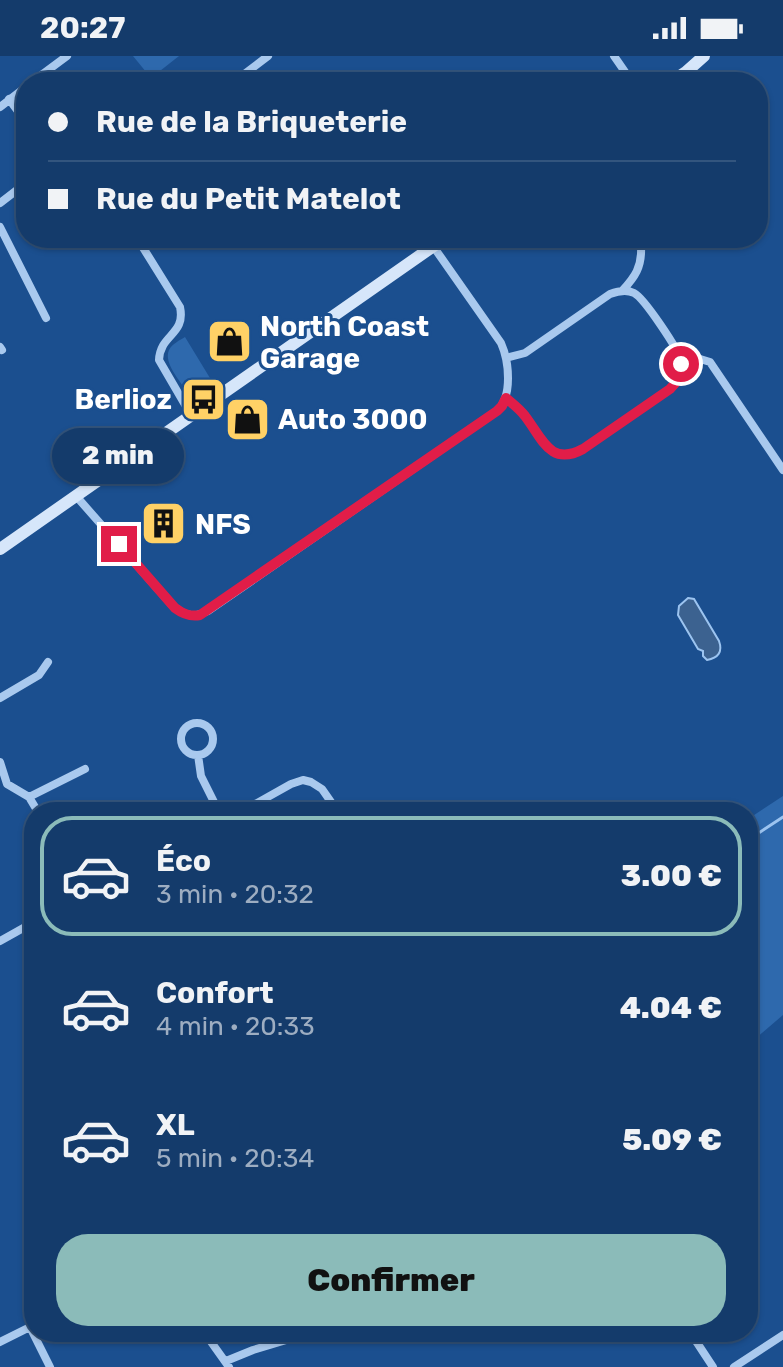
<!DOCTYPE html>
<html lang="fr">
<head>
<meta charset="utf-8">
<style>
	body { margin:0; font-family:Rubik,sans-serif; background:#214673; color:#f1f3f6; height:100vh; display:flex; flex-direction:column; font-size:30px; white-space:nowrap }
	* { box-sizing:border-box; margin:0 }
	p { font-size:26px; color:#9dadc1 }
	.icon { flex:none; width:44px; height:44px; fill:none; stroke:currentColor; stroke-width:2; stroke-linecap:round; stroke-linejoin:round }
	.map { position:relative; flex:1; overflow:hidden }
	.details { position:absolute; left:24px; top:746px; width:734px; height:540px; display:flex; flex-direction:column; background:#143b6b; border-radius:32px; box-shadow:0 2px 6px #0004,0 0 0 2px #33557e }
	.details>* { flex:none }
	.hud { position:absolute; left:16px; top:16px; width:752px; height:176px; border-radius:32px; box-shadow:0 2px 6px #0004,0 0 0 2px #33557e; display:grid; align-content:center; height:176px; padding:0 32px; background:#143b6b }
	.end { position:absolute; width:36px; height:36px; margin:-18px; border:10px solid #e11d48; background:#fff; box-shadow:0 0 0 4px #fff }
	.from { border-radius:50% }
	.bubble { position:absolute; height:56px; border-radius:28px; background:#143b6b; box-shadow:0 2px 6px #0004,0 0 0 2px #33557e; font-size:26px; font-weight:800; line-height:56px; text-align:center }
	.hud b { display:flex; align-items:center; gap:28px; height:76px; font-size:30px }
	.hud b+b { border-top:2px solid #33557e }
	.hud i { width:20px; height:20px; background:#f1f3f6 }
	ul { padding:14px 0 0; list-style:none }
	li { display:flex; align-items:center; gap:24px; height:120px; margin:0 16px 12px; padding:0 16px; border:4px solid transparent; border-radius:32px }
	li div { flex:1 }
	li b { display:block; font-size:30px }
	li em { font-style:normal; font-weight:800 }
	li.selected { border-color:#8bbbb9 }
	li>.icon { width:72px; height:72px; stroke-width:1.5 }
	.button { display:flex; gap:16px; margin-top:auto; padding:16px 32px }
	.button a { flex:1; height:92px; border-radius:32px; background:#8bbbb9; color:#111; font-size:32px; font-weight:800; line-height:92px; text-align:center }
	.status { display:flex; justify-content:space-between; align-items:center; height:56px; padding:0 40px; background:#143b6b; direction:ltr }
	.status svg { height:22px; fill:currentColor }
	.map>svg:first-child { display:block }
	.green { fill:#2e69ad }
	.water { fill:#3c6290; stroke:#9cc4f0; stroke-width:2 }
	.lines { fill:none; stroke-linecap:round; stroke-linejoin:round }
	.stream { stroke:#9cc4f0; stroke-width:3 }
	.street { stroke:#a9c9ee; stroke-width:8 }
	.secondary { stroke:#d6e6fa; stroke-width:12 }
	.route { stroke:#e11d48; stroke-width:10 }
	.labels { text-anchor:middle; stroke-width:6; stroke-linejoin:round; paint-order:stroke }
	.poi-label { font-size:28px; font-weight:bold; fill:#fff; stroke:#1b4f8f; text-anchor:start }
</style>
</head>
<body>
<div class="status"><b>20:27</b><svg viewBox="0 0 49 12"><path d="M0 12V9h3v3zM5 12V6h3v6zM10 12V3h3v9zM15 12V0h3v12zM26 1h20v11H26zM47 4h2v5h-2z"/></svg></div>
<div class="map">
<svg width="783" height="1311" viewBox="0 0 783 1311">
	<rect width="100%" height="100%" fill="#1b4f8f"/>
	<path class="green" d="M133 0H179L151 22Z
		M185 281 213 327 197 339 188 337C181 326 163 307 169 294 172 288 180 284 185 281Z
		M783 740V959L755 983 748 972V763Z"/>
	<path class="water" d="M688 542 694 543 719 585C723 596 718 602 707 604L703 600V595L698 593 678 559 679 550Z"/>
	<g class="lines">
		<path class="stream" d="M748 784 783 761"/>
		<path class="street" d="M614 0 632 26
			M32 26 67 0
			M234 26 268 0
			M9 43 26 66
			M0 51 26 31
			M0 147 26 127
			M0 171 46 262
			M137 182 180 251C186 279 160 278 159 304L191 359
			M622 235C635 221 642 211 641 191
			M0 291 2 294
			M681 304 697 302 710 306 783 414
			M506 342C513 348 520 353 525 360 542 382 550 411 583 393L670 333C678 326 683 317 681 305 679 294 644 242 634 237 626 233 618 235 610 238L525 297 506 302
			M76 440 172 549C184 560 194 562 208 555L497 355C513 340 509 305 501 287L433 190
			M0 642 39 619 48 606
			M181 683a16 16 0 1 1 32 0a16 16 0 1 1-32 0Z
			M198 699 201 720 219 756
			M0 706 7 728 29 741 38 756
			M29 741 85 713
			M241 756 291 728 303 724 311 726 322 733 338 756
			M0 885 34 866
			M30 1271 50 1311
			M204 1276 229 1311
			M589 1276H598
			M690 1276 713 1311
			M0 1286 34 1269
			M226 1305 253 1294 313 1276
			M734 1311 783 1279"/>
		<path class="secondary" d="M671 26 686 16 704 0
			M0 493 445 182"/>
	</g>
	<g class="lines">
		<path class="route" d="M119 488 175 552C183 558 190 561 200 559L497 355 502 350 506 342C513 348 520 353 525 360 542 382 550 411 583 393L670 333 678 324 681 308"/>
	</g>
	<defs>
		<symbol id="shop-square" viewBox="-11 -11 22 22"><rect x="-9" y="-9" width="18" height="18" rx="4" fill="#ffd166" stroke="#1b4f8f"/><path d="M-5-2.5h2.3a2.7 3.5 0 0 1 5.4 0H5L5.5 6h-11ZM-1.5-2.5h3a1.5 2.3 0 0 0-3 0Z" fill="#111"/></symbol>
		<symbol id="bus-square" viewBox="-11 -11 22 22"><rect x="-9" y="-9" width="18" height="18" rx="4" fill="#ffd166" stroke="#1b4f8f"/><path d="M-5-6H5V4H4V6H2V4H-2V6H-4V4H-5ZM-3.5-4V0h7V-4ZM-3.5 1.2v1.5H-2V1.2ZM2 1.2v1.5H3.5V1.2Z" fill="#111"/></symbol>
		<symbol id="building-square" viewBox="-11 -11 22 22"><rect x="-9" y="-9" width="18" height="18" rx="4" fill="#ffd166" stroke="#1b4f8f"/><path d="M-4-6H4V6H1V3H-1V6H-4ZM-2.5-4.3h1.7v1.8h-1.7ZM.8-4.3h1.7v1.8H.8ZM-2.5-1h1.7V.8h-1.7ZM.8-1h1.7V.8H.8Z" fill="#111"/></symbol>
	</defs>
	<g fill-rule="evenodd">
		<use href="#shop-square" x="204" y="260" width="51" height="51"/>
		<use href="#bus-square" x="178" y="318" width="51" height="51"/>
		<use href="#shop-square" x="222" y="338" width="51" height="51"/>
		<use href="#building-square" x="138" y="442" width="51" height="51"/>
	</g>
	<g class="labels">
		<g class="poi-label">
			<text x="260" y="280">North Coast<tspan x="260" dy="32">Garage</tspan></text>
			<text x="172" y="353" text-anchor="end">Berlioz</text>
			<text x="278" y="373">Auto 3000</text>
			<text x="195" y="478">NFS</text>
		</g>
	</g>
</svg>
<i class="end from" style="left:681px;top:308px"></i>
<i class="end" style="left:119px;top:488px"></i>
<div class="bubble" style="left:52px;top:372px;width:132px">2 min</div>
<div class="hud">
<b><i class="from"></i>Rue de la Briqueterie</b>
<b><i></i>Rue du Petit Matelot</b>
</div>
<section class="details">
<ul>
<li class="selected"><svg class="icon" aria-label="car" viewBox="0 0 24 24"><path d="M5 17H2v-5l4-1 3-4h7l3 4 3 1v5h-3M9 17h6M6 11h13"/><circle cx="7" cy="17" r="2"/><circle cx="17" cy="17" r="2"/></svg><div><b>Éco</b><p>3 min · 20:32</p></div><em>3.00 €</em></li>
<li><svg class="icon" aria-label="car" viewBox="0 0 24 24"><path d="M5 17H2v-5l4-1 3-4h7l3 4 3 1v5h-3M9 17h6M6 11h13"/><circle cx="7" cy="17" r="2"/><circle cx="17" cy="17" r="2"/></svg><div><b>Confort</b><p>4 min · 20:33</p></div><em>4.04 €</em></li>
<li><svg class="icon" aria-label="car" viewBox="0 0 24 24"><path d="M5 17H2v-5l4-1 3-4h7l3 4 3 1v5h-3M9 17h6M6 11h13"/><circle cx="7" cy="17" r="2"/><circle cx="17" cy="17" r="2"/></svg><div><b>XL</b><p>5 min · 20:34</p></div><em>5.09 €</em></li>
</ul>
<div class="button"><a>Confirmer</a></div>
</section>
</div>
</body>
</html>
